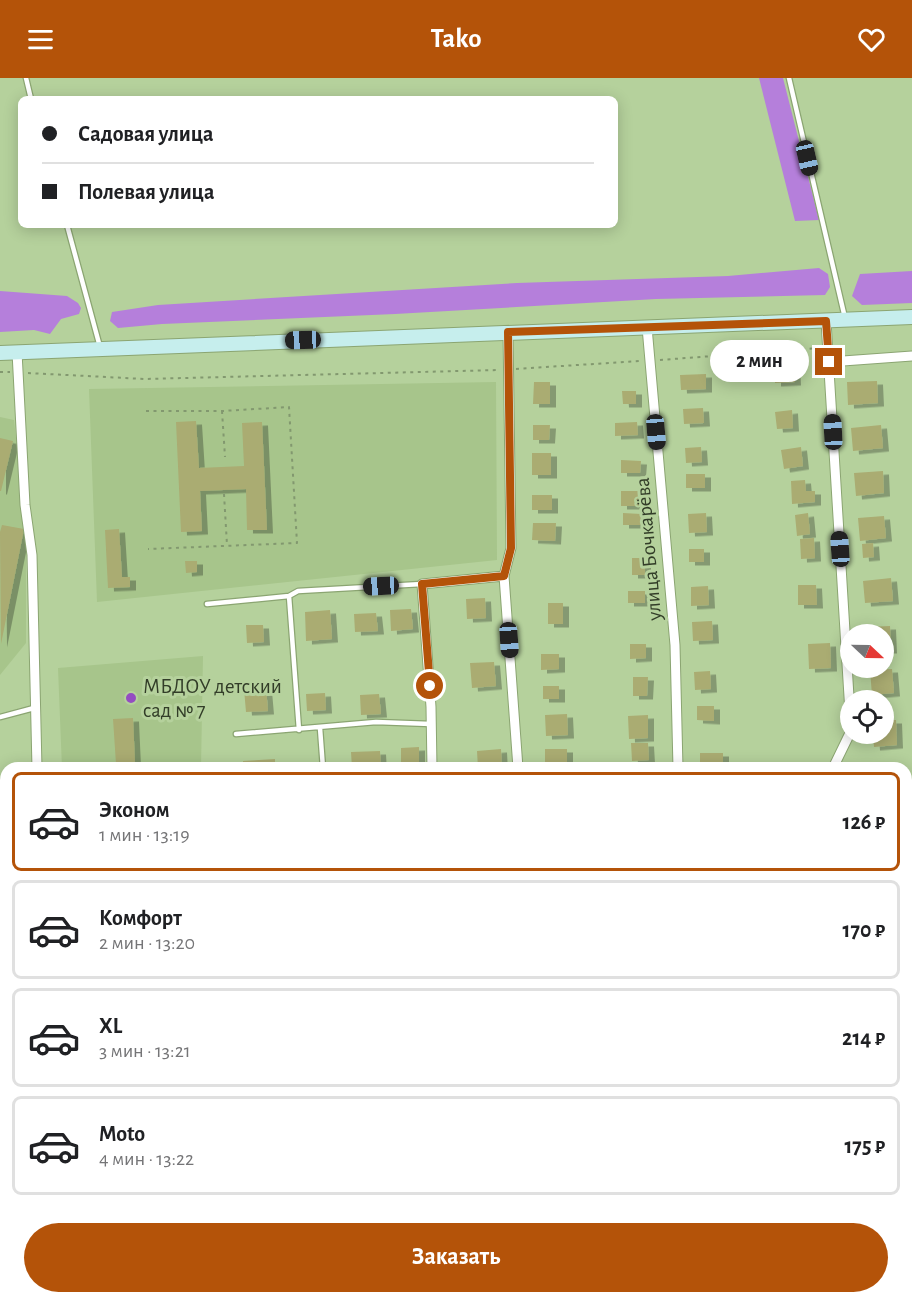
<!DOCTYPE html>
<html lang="ru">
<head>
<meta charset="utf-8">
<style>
	body { margin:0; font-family:"Alegreya Sans",sans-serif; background:#f6f6f6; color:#202124; height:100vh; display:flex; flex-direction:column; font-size:22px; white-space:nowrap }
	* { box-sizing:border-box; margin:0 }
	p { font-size:20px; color:#757577 }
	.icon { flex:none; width:33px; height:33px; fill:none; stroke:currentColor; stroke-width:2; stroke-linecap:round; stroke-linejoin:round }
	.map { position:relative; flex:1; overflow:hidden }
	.drawer { position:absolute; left:0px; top:684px; width:912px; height:542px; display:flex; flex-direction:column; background:#fff; border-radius:18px 18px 0 0; box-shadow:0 3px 15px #0003 }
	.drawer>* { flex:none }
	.guide { position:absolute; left:18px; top:18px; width:600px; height:132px; border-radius:9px; box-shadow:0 3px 15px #0003; display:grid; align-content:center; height:132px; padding:0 24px; background:#fff }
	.needle { width:39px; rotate:112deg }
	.fabs { position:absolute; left:840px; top:546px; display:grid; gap:12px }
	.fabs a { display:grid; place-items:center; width:54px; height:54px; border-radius:50%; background:#fff; box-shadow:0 3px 15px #0003; font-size:30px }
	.end { position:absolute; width:27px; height:27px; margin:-14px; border:8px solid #b45309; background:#fff; box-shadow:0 0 0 3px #fff }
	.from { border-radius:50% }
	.bubble { position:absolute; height:42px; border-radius:21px; background:#fff; box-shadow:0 3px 15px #0003; font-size:20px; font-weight:600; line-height:42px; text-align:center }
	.car { position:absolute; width:18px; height:36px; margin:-18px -9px; border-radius:8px; box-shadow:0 0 4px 2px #0007; background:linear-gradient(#222 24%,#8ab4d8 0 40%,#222 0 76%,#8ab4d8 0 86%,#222 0) }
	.guide b { display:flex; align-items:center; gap:21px; height:57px; font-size:22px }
	.guide b+b { border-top:2px solid #e0e0e0 }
	.guide i { width:15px; height:15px; background:#202124 }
	ul { padding:10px 0 0; list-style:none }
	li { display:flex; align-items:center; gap:18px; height:99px; margin:0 12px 9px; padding:0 12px; border:3px solid #e0e0e0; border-radius:9px }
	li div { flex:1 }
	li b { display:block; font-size:22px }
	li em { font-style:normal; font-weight:600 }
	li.active { border-color:#b45309 }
	li>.icon { width:54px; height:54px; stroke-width:1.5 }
	.button { display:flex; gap:12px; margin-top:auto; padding:12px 24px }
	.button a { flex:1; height:69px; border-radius:36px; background:#b45309; color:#fff; font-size:24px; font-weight:600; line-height:69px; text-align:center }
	header { display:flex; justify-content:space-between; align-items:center; height:78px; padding:0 24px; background:#b45309; color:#fff; font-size:27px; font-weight:600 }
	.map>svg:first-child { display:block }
	.built { fill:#a7c58b }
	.green { fill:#b57fdb }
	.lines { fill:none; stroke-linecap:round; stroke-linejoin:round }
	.stream { stroke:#3e9df6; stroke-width:3 }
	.building { fill:#aaac72; filter:url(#shadow) }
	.service-casing { stroke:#8ba572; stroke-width:7 }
	.minor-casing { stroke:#8ba572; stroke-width:11 }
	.secondary-casing { stroke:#8ba572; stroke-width:16 }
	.path { stroke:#82986f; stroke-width:2; stroke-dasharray:3 4.5; stroke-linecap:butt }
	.service { stroke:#fff; stroke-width:4.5 }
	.minor { stroke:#fff; stroke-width:9 }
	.secondary { stroke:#c6eeed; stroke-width:14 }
	.route { stroke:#b45309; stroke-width:8 }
	.poi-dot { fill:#944dc1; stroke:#b5d19c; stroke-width:2 }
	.labels { text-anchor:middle; stroke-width:6; stroke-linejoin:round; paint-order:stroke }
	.street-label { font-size:21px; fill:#323d28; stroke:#b5d19c }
	.poi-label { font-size:21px; fill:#323d28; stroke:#b5d19c; text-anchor:start }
</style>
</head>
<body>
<header><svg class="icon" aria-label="menu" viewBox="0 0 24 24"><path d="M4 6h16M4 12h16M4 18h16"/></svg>Tako<svg class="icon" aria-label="heart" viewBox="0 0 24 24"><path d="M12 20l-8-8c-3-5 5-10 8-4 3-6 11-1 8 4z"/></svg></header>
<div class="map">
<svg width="912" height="1225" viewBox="0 0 912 1225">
	<defs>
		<filter id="shadow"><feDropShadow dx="6" dy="3.5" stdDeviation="0" flood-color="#0004"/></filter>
	</defs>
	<rect width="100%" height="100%" fill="#b5d19c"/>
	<path class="built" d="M496 304 497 482 97 524 89 311Z
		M0 339 14 342 26 453V565L0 597Z
		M203 578 201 690H62L58 590Z
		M1 771 6 783V994L0 996Z"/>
	<path class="green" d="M759 0H783L819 142 795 143Z
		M819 190 828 196 830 209 825 217 656 221 395 236 162 246 118 250 110 243 112 234 158 227 517 205 728 198Z
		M912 193V225L862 227 852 218 860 196Z
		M0 213 67 218 78 225 81 230 79 236 61 241 50 256 34 252 0 254Z
		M906 739 912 741V814L906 809Z"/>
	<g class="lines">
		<path class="stream" d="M351 1220 354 1225"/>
	</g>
	<path class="building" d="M794 283 795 304 775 305V284Z
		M706 296V311L681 312 680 297Z
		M877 303 878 325 848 327 847 304Z
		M534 304H550V326H533Z
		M622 313H636V326H623Z
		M703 330 704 345 684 346 683 331Z
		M792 332 793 350 777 351 775 334Z
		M196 343 199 390 244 388 242 345 262 344 267 452H247L246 411 200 413 202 453 181 454 176 344Z
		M637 344 638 357 615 358V345Z
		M533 347H550L549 362H533Z
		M881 347 883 370 853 373 851 350Z
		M0 360 13 363 1 413H0Z
		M701 369 702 384 686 385 685 370Z
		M801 369 803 388 784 391 781 372Z
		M532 375H551V397H532Z
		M621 382 641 383 640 395H621Z
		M883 393 884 415 856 418 854 395Z
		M686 396H705V410H686Z
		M805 402 806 413H815V424L792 426 791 403Z
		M621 413H642V428H621Z
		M532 417H552V432H532Z
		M623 435 641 436V447H623Z
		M706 435 707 454 689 455 688 436Z
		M808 435 810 456 797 458 795 437Z
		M884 438 886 460 860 463 858 440Z
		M533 445H556L555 463 532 462Z
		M2 447 24 451 1 566 0 454Z
		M119 451 122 499H130V509L108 510 105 452Z
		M814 460 815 480 801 481 800 461Z
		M873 465 874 479 863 480 862 466Z
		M689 471H704V484H689Z
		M632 480H645V497H632Z
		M185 483H197V494L186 495Z
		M891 500 893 523 865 525 863 503Z
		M798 507H816L817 527H798Z
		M708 508 709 527 691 528V509Z
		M628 513H645V525H628Z
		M485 520 486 540 467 541 466 521Z
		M548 525H563V546H548Z
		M411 531 413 551 391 553 390 532Z
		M330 532 332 561 306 563 305 534Z
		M376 535 378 553 355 554 354 536Z
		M712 543 713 562 693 563 692 544Z
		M246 547H263L264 564 247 565Z
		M890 548 891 572H884V556H868L867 549Z
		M830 565 831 590 809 591 808 566Z
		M630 566H646V580L630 581Z
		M541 576H559V591L541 592Z
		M494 584 496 608 472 610 470 585Z
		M892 591 894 615 872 617 870 592Z
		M710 593 711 611 695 612 694 594Z
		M633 599H648L647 618H633Z
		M543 608H559V621H543Z
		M266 610 268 633 246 634 244 611Z
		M325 615 326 632 307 633 306 616Z
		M379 616 381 636 361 637 360 617Z
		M697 628H714V643L697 642Z
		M567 636 568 657 546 658 545 637Z
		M648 637V660L629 661 628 638Z
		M133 640 135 685 150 684 151 690H100V686H116L113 641Z
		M884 642H896L897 667 874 669 873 656H884Z
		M631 665H648L649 682 632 683Z
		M419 669V688H401V670Z
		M501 671 502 690H478L477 673Z
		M545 671H567V687H545Z
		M380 673 381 690H352L351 674Z
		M700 675H723V690L700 689Z
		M275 681V690H243V683Z
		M6 821V846L0 848V823Z
		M6 860V886L0 888V862Z
		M6 900V927L0 929V902Z
		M6 941V964L0 965V942Z
		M912 979V1000L909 1002 906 997V982Z
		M718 1220H736L735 1225H718Z"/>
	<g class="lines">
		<defs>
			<path id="service" d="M26 0 31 21
				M789 0 845 240
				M67 147 100 269
				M289 518 299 652
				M207 526 289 518 298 513 422 506
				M0 639 34 630
				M320 650 323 690
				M236 656 376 644 431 646
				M836 1220 854 1225
				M232 1225 247 1220"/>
			<path id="minor" d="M826 243 850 635
				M647 249 675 567 678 690
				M508 254 511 470 504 498 518 690
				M17 274 25 427 32 477 37 690
				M829 284 912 278
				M432 690 431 629 422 506 504 498
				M833 690 850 655
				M906 913 912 927
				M102 1220 104 1225
				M443 1220V1225
				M691 1220V1225"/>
			<path id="secondary" d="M0 275 912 239"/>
		</defs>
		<use href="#service" class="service-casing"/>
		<use href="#minor" class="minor-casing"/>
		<use href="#secondary" class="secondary-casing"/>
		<path class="path" d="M660 282 819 270
			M516 291 639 283
			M0 294H10
			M28 295 145 301 499 292
			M146 333H222L289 329 297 465 148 471
			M222 333 225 379
			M224 416 227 467
			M0 1087 6 1092"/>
		<use href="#service" class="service"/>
		<use href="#minor" class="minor"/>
		<use href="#secondary" class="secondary"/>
	</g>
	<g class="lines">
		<path class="route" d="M430 608 422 506 504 498 511 470 508 254 826 243 829 284"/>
	</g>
	<circle class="poi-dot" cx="131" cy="620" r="6"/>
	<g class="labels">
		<g class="street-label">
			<text transform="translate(648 471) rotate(-95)" y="7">улица Бочкарёва</text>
		</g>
		<g class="poi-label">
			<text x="143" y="615">МБДОУ детский<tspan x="143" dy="24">сад № 7</tspan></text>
		</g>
	</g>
</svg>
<div class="fabs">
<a><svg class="needle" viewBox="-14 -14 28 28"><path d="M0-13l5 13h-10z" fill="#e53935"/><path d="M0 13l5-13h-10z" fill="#757577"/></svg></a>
<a><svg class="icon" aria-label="locate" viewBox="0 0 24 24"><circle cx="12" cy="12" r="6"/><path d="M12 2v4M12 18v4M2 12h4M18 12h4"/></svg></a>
</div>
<i class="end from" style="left:430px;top:608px"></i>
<i class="end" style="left:829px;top:284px"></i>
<div class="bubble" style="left:710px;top:262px;width:99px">2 мин</div>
<i class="car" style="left:807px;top:80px;rotate:167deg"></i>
<i class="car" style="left:303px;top:262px;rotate:268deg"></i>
<i class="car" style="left:656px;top:354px;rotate:175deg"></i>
<i class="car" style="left:833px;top:354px;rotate:357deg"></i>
<i class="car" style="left:840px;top:471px;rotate:356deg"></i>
<i class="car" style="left:381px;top:508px;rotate:267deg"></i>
<i class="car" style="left:509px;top:562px;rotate:176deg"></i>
<div class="guide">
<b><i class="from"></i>Садовая улица</b>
<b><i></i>Полевая улица</b>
</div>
<section class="drawer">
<ul>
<li class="active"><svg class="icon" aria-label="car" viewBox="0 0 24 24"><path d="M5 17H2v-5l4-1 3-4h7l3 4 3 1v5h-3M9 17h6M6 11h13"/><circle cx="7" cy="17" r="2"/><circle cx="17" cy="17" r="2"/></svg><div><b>Эконом</b><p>1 мин · 13:19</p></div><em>126 ₽</em></li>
<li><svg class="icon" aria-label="car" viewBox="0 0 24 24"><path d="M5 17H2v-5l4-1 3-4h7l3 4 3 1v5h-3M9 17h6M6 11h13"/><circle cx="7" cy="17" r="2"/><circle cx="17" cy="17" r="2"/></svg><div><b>Комфорт</b><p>2 мин · 13:20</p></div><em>170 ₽</em></li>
<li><svg class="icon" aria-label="car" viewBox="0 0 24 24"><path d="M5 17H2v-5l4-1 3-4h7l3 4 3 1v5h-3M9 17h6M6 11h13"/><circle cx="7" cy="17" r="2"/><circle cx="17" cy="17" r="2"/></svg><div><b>XL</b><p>3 мин · 13:21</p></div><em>214 ₽</em></li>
<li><svg class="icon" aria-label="car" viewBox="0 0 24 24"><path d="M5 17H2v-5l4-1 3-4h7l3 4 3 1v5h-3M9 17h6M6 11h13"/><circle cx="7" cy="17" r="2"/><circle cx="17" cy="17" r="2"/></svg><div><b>Moto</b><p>4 мин · 13:22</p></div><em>175 ₽</em></li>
</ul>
<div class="button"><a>Заказать</a></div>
</section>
</div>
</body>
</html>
